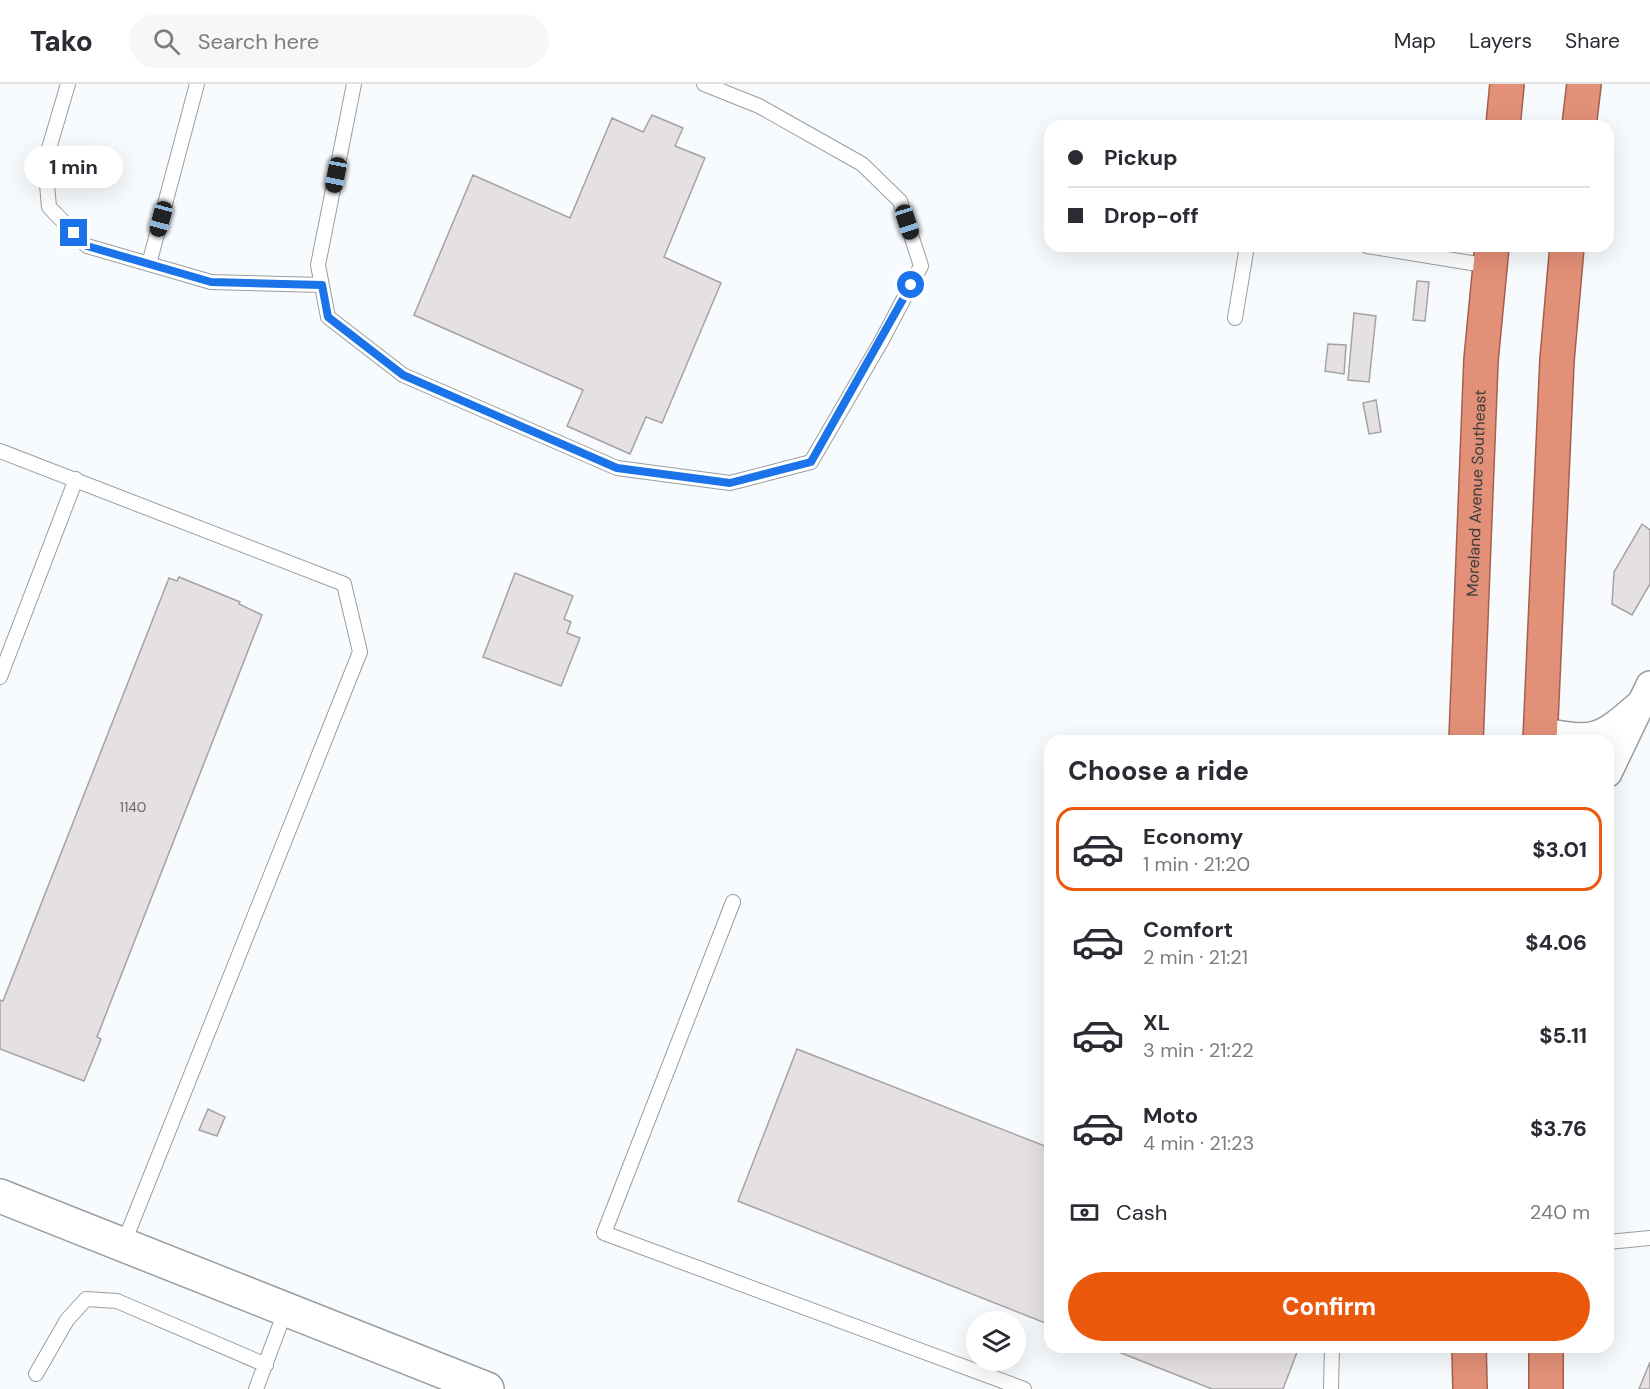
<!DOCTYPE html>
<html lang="en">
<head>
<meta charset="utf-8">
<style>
	body { margin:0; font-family:"DM Sans",sans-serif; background:#f7f7f7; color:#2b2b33; height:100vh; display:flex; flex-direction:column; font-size:22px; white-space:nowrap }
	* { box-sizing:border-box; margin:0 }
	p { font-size:20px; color:#7c7c81 }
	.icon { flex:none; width:33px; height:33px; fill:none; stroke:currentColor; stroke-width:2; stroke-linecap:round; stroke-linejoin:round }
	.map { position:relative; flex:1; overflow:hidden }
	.drawer { position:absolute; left:1044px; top:651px; width:570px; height:618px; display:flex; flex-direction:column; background:#fff; border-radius:18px; box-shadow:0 6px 24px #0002 }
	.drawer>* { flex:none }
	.top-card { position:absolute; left:1044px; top:36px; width:570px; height:132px; border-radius:18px; box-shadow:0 6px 24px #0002; display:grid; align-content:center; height:132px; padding:0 24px; background:#fff }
	.fabs { position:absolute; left:966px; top:1227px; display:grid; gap:12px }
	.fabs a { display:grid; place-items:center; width:60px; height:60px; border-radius:50%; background:#fff; box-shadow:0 6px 24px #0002; font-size:30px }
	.end { position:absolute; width:27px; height:27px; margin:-14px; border:8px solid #1a73e8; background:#fff; box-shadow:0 0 0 3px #fff }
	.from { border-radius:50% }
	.bubble { position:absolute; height:42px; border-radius:21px; background:#fff; box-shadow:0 6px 24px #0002; font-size:20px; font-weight:700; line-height:42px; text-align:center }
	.car { position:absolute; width:18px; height:36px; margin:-18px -9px; border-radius:8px; box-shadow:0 0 4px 2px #0007; background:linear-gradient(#222 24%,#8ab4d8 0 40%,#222 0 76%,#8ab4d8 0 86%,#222 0) }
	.top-card b { display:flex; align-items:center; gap:21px; height:57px; font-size:22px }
	.top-card b+b { border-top:2px solid #e1e1e2 }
	.top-card i { width:15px; height:15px; background:#2b2b33 }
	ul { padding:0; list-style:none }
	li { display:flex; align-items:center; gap:18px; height:84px; margin:0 12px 9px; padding:0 12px; border:3px solid transparent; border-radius:18px }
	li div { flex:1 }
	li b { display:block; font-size:22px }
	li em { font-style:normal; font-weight:700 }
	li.current { border-color:#ea580c }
	li>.icon { width:54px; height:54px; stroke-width:1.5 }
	h2 { padding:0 24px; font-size:27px; line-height:72px }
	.pay { display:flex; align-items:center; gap:15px; height:66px; padding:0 24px; font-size:22px }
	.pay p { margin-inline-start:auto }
	.button { display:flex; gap:12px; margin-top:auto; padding:12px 24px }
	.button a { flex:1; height:69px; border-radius:36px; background:#ea580c; color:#fff; font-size:24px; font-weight:700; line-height:69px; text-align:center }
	header { display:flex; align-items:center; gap:36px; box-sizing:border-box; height:84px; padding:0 30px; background:#fff; border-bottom:2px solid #e1e1e2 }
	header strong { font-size:28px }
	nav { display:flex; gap:33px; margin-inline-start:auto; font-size:21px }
	.search { width:420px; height:54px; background:#f7f7f7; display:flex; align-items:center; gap:15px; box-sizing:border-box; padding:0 21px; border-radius:33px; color:#7c7c81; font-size:22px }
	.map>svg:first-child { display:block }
	.building { fill:#e5e0e2; stroke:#a6a2a4; stroke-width:1.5 }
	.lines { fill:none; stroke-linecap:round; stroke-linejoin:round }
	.service-casing { stroke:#9a9da0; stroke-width:16 }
	.minor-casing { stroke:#9a9da0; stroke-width:30 }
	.tertiary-casing { stroke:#9a9da0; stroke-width:36 }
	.trunk-casing { stroke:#a3604e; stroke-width:36 }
	.service { stroke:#fff; stroke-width:14 }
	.minor { stroke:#fff; stroke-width:27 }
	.tertiary { stroke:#fff; stroke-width:33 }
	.trunk { stroke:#e39078; stroke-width:33 }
	.route { stroke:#1a73e8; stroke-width:8 }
	.labels { text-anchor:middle; stroke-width:6; stroke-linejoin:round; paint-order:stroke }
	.number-label { font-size:14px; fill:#656566 }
	.street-label { font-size:16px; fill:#3a3c3d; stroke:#f8fbfe }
</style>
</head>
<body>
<header>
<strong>Tako</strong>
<div class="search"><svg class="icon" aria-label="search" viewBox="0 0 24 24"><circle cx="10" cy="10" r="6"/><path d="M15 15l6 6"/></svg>Search here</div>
<nav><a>Map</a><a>Layers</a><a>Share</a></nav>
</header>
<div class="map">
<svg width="1650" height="1305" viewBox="0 0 1650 1305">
	<rect width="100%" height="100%" fill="#f8fbfe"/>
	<path class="building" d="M652 31 683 44 675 62 705 74 664 173 721 199 662 339 646 333 630 370 567 342 583 306 414 231 473 91 570 134 612 34 643 48Z
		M1417 197 1429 198 1425 237 1413 236Z
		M1354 229 1376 232 1369 298 1348 296Z
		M1328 260 1346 261 1344 290 1325 287Z
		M1376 316 1381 348 1369 350 1363 319Z
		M1642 440 1650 446V500L1632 531 1612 520 1614 488Z
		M515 489 573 512 564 535 571 538 567 549 580 554 561 602 483 573Z
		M179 493 240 518 239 520 262 531 97 953 101 955 84 997 0 965V916L3 917 169 494 177 497Z
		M797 965 1050 1064V1241L738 1117Z
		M208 1025 225 1033 217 1052 199 1046Z
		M1106 1263H1299L1283 1305H1212Z
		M1650 1278V1305H1639Z"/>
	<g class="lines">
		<defs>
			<path id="service" d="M68 0 45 78 49 123 87 162 211 198 322 201
				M354 0 318 181 328 233 403 291 617 384 730 399 811 378 882 256 921 182 900 117 862 80 759 22 704 0
				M1367 162 1490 182
				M149 180 197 0
				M1235 234 1247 162
				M0 367 344 500 360 568 123 1161
				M0 593 76 395
				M733 818 604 1149 1024 1305
				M1608 1158 1650 1154
				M36 1290 67 1236 86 1215 117 1217 266 1281
				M256 1305 286 1225
				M1331 1305 1332 1263"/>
			<path id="minor" d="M1540 647C1594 658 1599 656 1640 620
				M1608 689 1650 601"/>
			<path id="tertiary" d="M0 1112 487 1305"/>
			<g id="trunk">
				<path d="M1503 42 1507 0"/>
				<path d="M1579 42 1584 0"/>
				<path id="s1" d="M1466 657 1481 276 1492 162"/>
				<path d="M1540 657 1557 276 1567 162"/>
				<path d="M1469 1263 1470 1305"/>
				<path d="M1546 1263V1305"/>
			</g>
		</defs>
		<use href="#service" class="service-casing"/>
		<use href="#minor" class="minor-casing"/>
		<use href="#tertiary" class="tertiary-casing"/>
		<use href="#trunk" class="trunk-casing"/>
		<use href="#service" class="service"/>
		<use href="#minor" class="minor"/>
		<use href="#tertiary" class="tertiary"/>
		<use href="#trunk" class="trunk"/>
	</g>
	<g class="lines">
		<path class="route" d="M74 149 87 162 211 198 322 201 328 233 403 291 617 384 730 399 811 378 911 201"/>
	</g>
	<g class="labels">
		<g class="number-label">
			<text x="133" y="728">1140</text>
		</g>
		<g class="street-label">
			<text dy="6" stroke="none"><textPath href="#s1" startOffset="248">Moreland Avenue Southeast</textPath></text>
		</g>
	</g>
</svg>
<div class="fabs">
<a><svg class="icon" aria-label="layers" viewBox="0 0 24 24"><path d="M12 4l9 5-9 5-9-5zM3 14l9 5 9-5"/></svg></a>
</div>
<i class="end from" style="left:911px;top:201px"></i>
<i class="end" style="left:74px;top:149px"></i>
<div class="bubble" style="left:24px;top:62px;width:99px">1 min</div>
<i class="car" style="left:336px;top:91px;rotate:191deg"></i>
<i class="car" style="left:161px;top:135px;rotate:195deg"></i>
<i class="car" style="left:907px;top:138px;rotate:162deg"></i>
<div class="top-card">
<b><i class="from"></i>Pickup</b>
<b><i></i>Drop-off</b>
</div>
<section class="drawer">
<h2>Choose a ride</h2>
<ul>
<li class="current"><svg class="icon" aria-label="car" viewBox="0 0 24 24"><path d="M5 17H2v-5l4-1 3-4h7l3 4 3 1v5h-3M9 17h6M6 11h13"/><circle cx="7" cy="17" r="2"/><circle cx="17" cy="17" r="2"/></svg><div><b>Economy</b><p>1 min · 21:20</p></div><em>$3.01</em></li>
<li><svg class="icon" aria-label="car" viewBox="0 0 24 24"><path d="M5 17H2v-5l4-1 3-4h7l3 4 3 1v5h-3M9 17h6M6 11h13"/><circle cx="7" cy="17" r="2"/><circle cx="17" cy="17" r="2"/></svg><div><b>Comfort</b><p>2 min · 21:21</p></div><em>$4.06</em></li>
<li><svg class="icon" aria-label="car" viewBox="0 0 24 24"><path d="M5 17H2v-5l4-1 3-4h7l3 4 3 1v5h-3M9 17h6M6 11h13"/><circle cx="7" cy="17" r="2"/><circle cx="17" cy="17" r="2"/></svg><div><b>XL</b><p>3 min · 21:22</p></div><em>$5.11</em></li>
<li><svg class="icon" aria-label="car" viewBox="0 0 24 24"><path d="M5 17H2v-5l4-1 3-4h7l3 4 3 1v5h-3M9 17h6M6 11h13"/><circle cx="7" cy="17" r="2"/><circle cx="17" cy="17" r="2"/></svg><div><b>Moto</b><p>4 min · 21:23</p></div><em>$3.76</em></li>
</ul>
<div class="pay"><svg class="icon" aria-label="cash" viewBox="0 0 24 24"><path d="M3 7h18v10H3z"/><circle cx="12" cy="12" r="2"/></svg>Cash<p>240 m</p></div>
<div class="button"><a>Confirm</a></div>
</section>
</div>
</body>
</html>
